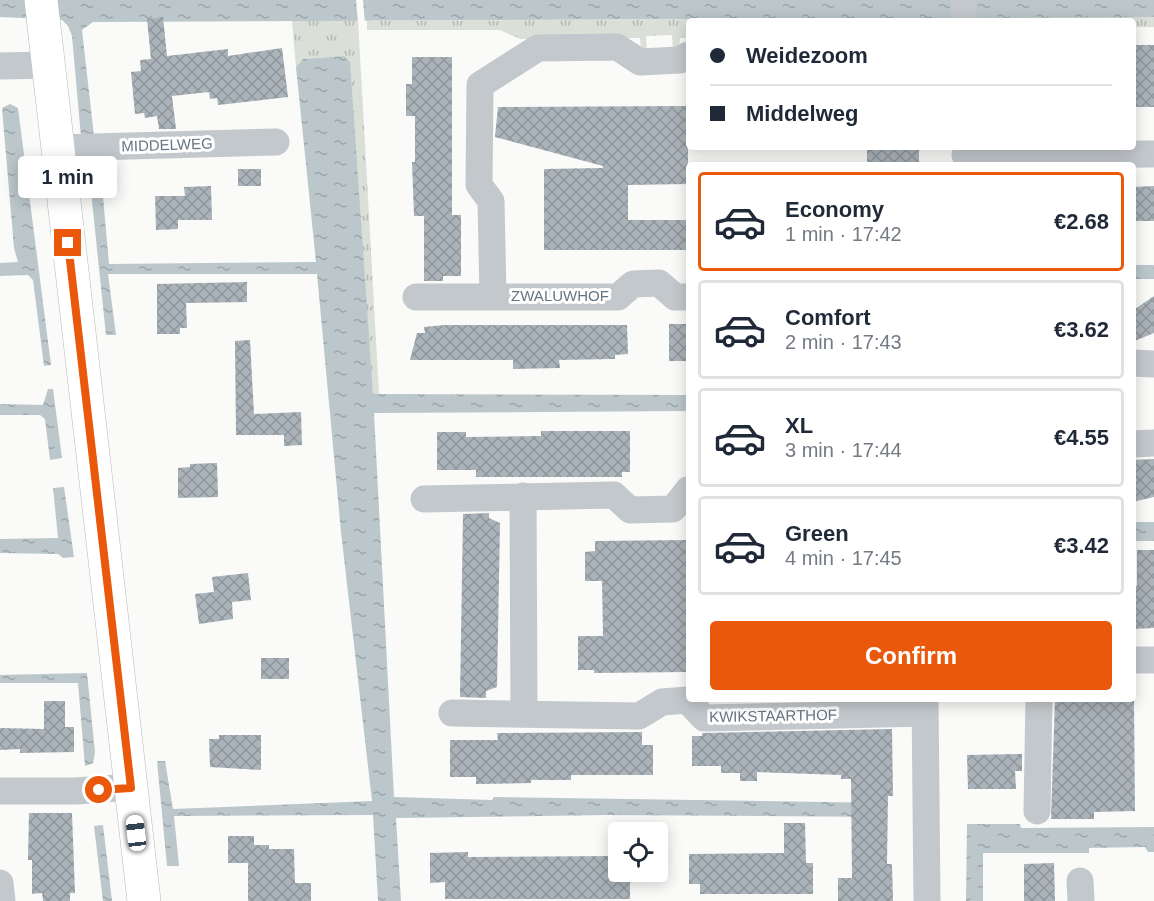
<!DOCTYPE html>
<html lang="en">
<head>
<meta charset="utf-8">
<style>
	body { margin:0; font-family:Arial,sans-serif; background:#f2f2f3; color:#1f2937; height:100vh; display:flex; flex-direction:column; font-size:22px; white-space:nowrap }
	* { box-sizing:border-box; margin:0 }
	p { font-size:20px; color:#747a83 }
	.icon { flex:none; width:33px; height:33px; fill:none; stroke:currentColor; stroke-width:2; stroke-linecap:round; stroke-linejoin:round }
	.map { position:relative; flex:1; overflow:hidden }
	.side { position:absolute; left:686px; top:162px; width:450px; height:540px; display:flex; flex-direction:column; background:#fff; border-radius:6px; box-shadow:0 3px 15px #0003 }
	.side>* { flex:none }
	.hud { position:absolute; left:686px; top:18px; width:450px; height:132px; border-radius:6px; box-shadow:0 3px 15px #0003; display:grid; align-content:center; height:132px; padding:0 24px; background:#fff }
	.fabs { position:absolute; left:608px; top:822px; display:grid; gap:12px }
	.fabs a { display:grid; place-items:center; width:60px; height:60px; border-radius:6px; background:#fff; box-shadow:0 3px 15px #0003; font-size:30px }
	.end { position:absolute; width:27px; height:27px; margin:-14px; border:8px solid #ea580c; background:#fff; box-shadow:0 0 0 3px #fff }
	.from { border-radius:50% }
	.bubble { position:absolute; height:42px; border-radius:6px; background:#fff; box-shadow:0 3px 15px #0003; font-size:20px; font-weight:700; line-height:42px; text-align:center }
	.car { position:absolute; width:18px; height:36px; margin:-18px -9px; border-radius:8px; box-shadow:0 0 4px 2px #0007; background:linear-gradient(#fff 24%,#345 0 40%,#fff 0 76%,#345 0 86%,#fff 0) }
	.hud b { display:flex; align-items:center; gap:21px; height:57px; font-size:22px }
	.hud b+b { border-top:2px solid #e0e1e3 }
	.hud i { width:15px; height:15px; background:#1f2937 }
	ul { padding:10px 0 0; list-style:none }
	li { display:flex; align-items:center; gap:18px; height:99px; margin:0 12px 9px; padding:0 12px; border:3px solid #e0e1e3; border-radius:6px }
	li div { flex:1 }
	li b { display:block; font-size:22px }
	li em { font-style:normal; font-weight:700 }
	li.selected { border-color:#ea580c }
	li>.icon { width:54px; height:54px; stroke-width:1.5 }
	.action { display:flex; gap:12px; margin-top:auto; padding:12px 24px }
	.action a { flex:1; height:69px; border-radius:6px; background:#ea580c; color:#fff; font-size:24px; font-weight:700; line-height:69px; text-align:center }
	.map>svg:first-child { display:block }
	.grass { fill:url(#grass-tufts) }
	.water { fill:url(#water-ripples) }
	.pier { fill:#fafaf8 }
	.building { fill:url(#building-cross-hatch) }
	.lines { fill:none; stroke-linecap:round; stroke-linejoin:round }
	.secondary-casing { stroke:#b3babf; stroke-width:34 }
	.street { stroke:#c3c8cc; stroke-width:27 }
	.secondary { stroke:#fff; stroke-width:33 }
	.route { stroke:#ea580c; stroke-width:8 }
	.labels { text-anchor:middle; stroke-width:6; stroke-linejoin:round; paint-order:stroke }
	.street-label { font-size:15px; fill:#657683; stroke:#fff }
</style>
</head>
<body>
<div class="map">
<svg width="1154" height="901" viewBox="0 0 1154 901">
	<defs>
		<pattern id="grass-tufts" width="24" height="20" patternUnits="userSpaceOnUse" patternTransform="scale(1.5)"><rect width="24" height="20" fill="#dadfd7"/><path d="M3 7l-1-3M5 7V3M7 7l1-3M15 17l-1-3M17 17v-4M19 17l1-3" fill="none" stroke="#b4b9b4"/></pattern>
		<pattern id="water-ripples" width="26" height="14" patternUnits="userSpaceOnUse" patternTransform="scale(1.5)"><rect width="26" height="14" fill="#bbc7cb"/><path d="M2 4q2-2 4 0t4 0M15 11q2-2 4 0t4 0" fill="none" stroke="#9ca6aa"/></pattern>
		<pattern id="building-cross-hatch" width="8" height="8" patternUnits="userSpaceOnUse" patternTransform="scale(1.5)"><rect width="8" height="8" fill="#aab3b9"/><path d="M0 0l8 8M0 8l8-8" fill="none" stroke="#8e969c"/></pattern>
	</defs>
	<rect width="100%" height="100%" fill="#fafaf8"/>
	<path class="grass" d="M981 17H1154V27H1133L1132 21H981Z
		M946 18 947 21H688V38H680L679 47 673 52 672 35 646 36 647 52 641 48 640 38 520 39 500 30H367V21Z
		M358 20 379 394H373L344 56 303 59 296 67 292 21Z"/>
	<path class="water" d="M0 0H1154V17L93 22 82 30 94 136 81 137 72 36 68 26 62 20 0 17Z
		M344 56 350 62 373 394 688 395V411L374 413 394 797 492 800 494 797 887 803V817L608 815 396 818 401 901H378L373 815 174 816 179 866H167L157 761H165L173 809 372 801 341 532 317 274H108L116 335H106L88 163H100L109 264 316 262 296 67 303 59Z
		M10 104 18 108 51 365 44 366 33 280 28 275 0 276V263L18 262 14 248 2 108Z
		M1132 265H1154V279H1133Z
		M48 389H53L62 458 50 460 45 419 40 415H0V404L43 405Z
		M64 487 74 557 63 558 58 554 0 553V539L58 538 53 488Z
		M1133 522H1154V541H1133Z
		M87 673 95 752 93 763 85 766 78 683H0V675Z
		M967 824H1020L1021 828 1154 827V852H1148L1145 847 1089 848V853H983V901H966Z
		M103 825 112 901H103L94 826Z"/>
	<path class="pier" d="M356 0H363L365 23H358Z"/>
	<path class="building" d="M163 17 167 56 228 49V56L282 48 288 97 218 105 217 98 210 99 209 92 172 96 176 129H159L157 116 145 118 144 113 135 114 131 72 141 71 140 60 151 59 147 19Z
		M1132 45H1154V107H1132Z
		M412 57H452V215H461V276H443V281H424V216H414L412 162H415V116H406V84H412Z
		M688 106V184L628 185V220H688V250H544V169L603 168V166L495 137 498 107Z
		M867 147H919V165H867Z
		M238 169H261V186H238Z
		M211 186 212 220H178V229L156 230 155 196H185L184 187Z
		M1154 186V221H1132V187Z
		M247 282V302L186 303 187 328H180V334H157V284Z
		M1154 296V333L1132 342V311Z
		M669 324H688V361H669Z
		M445 325H627L628 354 615 355V359L559 360 560 368 513 369V360H410L417 333H425L424 327Z
		M250 340 254 414 301 412 302 445 284 446V435H236L235 341Z
		M541 431H630V472H622V477H476V470H437V432H466V437L541 436Z
		M1154 459V497L1132 502V460Z
		M217 463 218 497 178 498V468L190 467V464Z
		M489 513V518L500 523 497 687 486 691V698L460 697 463 514Z
		M688 540V672L594 673V670H578V636H603L602 581H585V552L595 551V541Z
		M1137 550H1154V628L1132 629V586H1137Z
		M248 573 251 600 232 602 233 619 199 624 195 594 214 592 212 577Z
		M261 658H289V679H261Z
		M1055 699 1134 701 1135 811 1094 812V819H1051Z
		M44 701H65V727H74V752L20 753V749L0 750V728L44 729Z
		M892 729 893 796H888L887 864H892L893 901H838V878H852L851 779H841V775L757 772V781H740V773H721V766H692V736H702V733Z
		M642 732V745H653V775H571V780H531V783L476 784V777H450V740H498L497 733Z
		M219 735H261V770L210 767 209 739H219Z
		M1022 754V771H1015L1016 789H968L967 755Z
		M29 813H72L75 893H70V901H43L42 893 32 894V860H28Z
		M784 823H805L806 863H813V894H700V884H689V854L784 853Z
		M228 836H254V845H269V849H294L295 883H311V901H248V863H228Z
		M468 852V857L618 856V872H630V899H445V882L430 883V853Z
		M1054 863 1055 901H1024V864Z"/>
	<g class="lines">
		<defs>
			<path id="secondary" d="M41 0 144 901"/>
		</defs>
		<use href="#secondary" class="secondary-casing"/>
		<path class="street" d="M963 0 964 21
			M0 66 49 65
			M58 148 276 142
			M965 155 1154 154
			M493 296 491 201 479 185 480 85 538 48 617 47 640 62 680 60 688 55
			M416 297H618L633 284 659 283 675 297H688
			M1132 363 1154 364
			M1132 444 1154 443
			M523 496 524 714
			M424 499 614 495 630 510 673 509 688 490
			M1132 660H1154
			M925 699 927 901
			M452 713 639 716 662 702 687 700 704 718 925 713
			M0 791H76L131 787
			M1037 811 1039 699
			M1080 881 1081 901
			M0 883 2 901"/>
		<use href="#secondary" class="secondary"/>
	</g>
	<g class="lines">
		<path class="route" d="M68 243 131 788 99 790"/>
	</g>
	<g class="labels">
		<g class="street-label">
			<text transform="translate(167 145) rotate(-2)" y="5">MIDDELWEG</text>
			<text x="560" y="301">ZWALUWHOF</text>
			<text transform="translate(773 716) rotate(-1)" y="5">KWIKSTAARTHOF</text>
		</g>
	</g>
</svg>
<div class="fabs">
<a><svg class="icon" aria-label="locate" viewBox="0 0 24 24"><circle cx="12" cy="12" r="6"/><path d="M12 2v4M12 18v4M2 12h4M18 12h4"/></svg></a>
</div>
<i class="end from" style="left:99px;top:790px"></i>
<i class="end" style="left:68px;top:243px"></i>
<div class="bubble" style="left:18px;top:156px;width:99px">1 min</div>
<i class="car" style="left:136px;top:833px;rotate:353deg"></i>
<div class="hud">
<b><i class="from"></i>Weidezoom</b>
<b><i></i>Middelweg</b>
</div>
<section class="side">
<ul>
<li class="selected"><svg class="icon" aria-label="car" viewBox="0 0 24 24"><path d="M5 17H2v-5l4-1 3-4h7l3 4 3 1v5h-3M9 17h6M6 11h13"/><circle cx="7" cy="17" r="2"/><circle cx="17" cy="17" r="2"/></svg><div><b>Economy</b><p>1 min · 17:42</p></div><em>€2.68</em></li>
<li><svg class="icon" aria-label="car" viewBox="0 0 24 24"><path d="M5 17H2v-5l4-1 3-4h7l3 4 3 1v5h-3M9 17h6M6 11h13"/><circle cx="7" cy="17" r="2"/><circle cx="17" cy="17" r="2"/></svg><div><b>Comfort</b><p>2 min · 17:43</p></div><em>€3.62</em></li>
<li><svg class="icon" aria-label="car" viewBox="0 0 24 24"><path d="M5 17H2v-5l4-1 3-4h7l3 4 3 1v5h-3M9 17h6M6 11h13"/><circle cx="7" cy="17" r="2"/><circle cx="17" cy="17" r="2"/></svg><div><b>XL</b><p>3 min · 17:44</p></div><em>€4.55</em></li>
<li><svg class="icon" aria-label="car" viewBox="0 0 24 24"><path d="M5 17H2v-5l4-1 3-4h7l3 4 3 1v5h-3M9 17h6M6 11h13"/><circle cx="7" cy="17" r="2"/><circle cx="17" cy="17" r="2"/></svg><div><b>Green</b><p>4 min · 17:45</p></div><em>€3.42</em></li>
</ul>
<div class="action"><a>Confirm</a></div>
</section>
</div>
</body>
</html>
